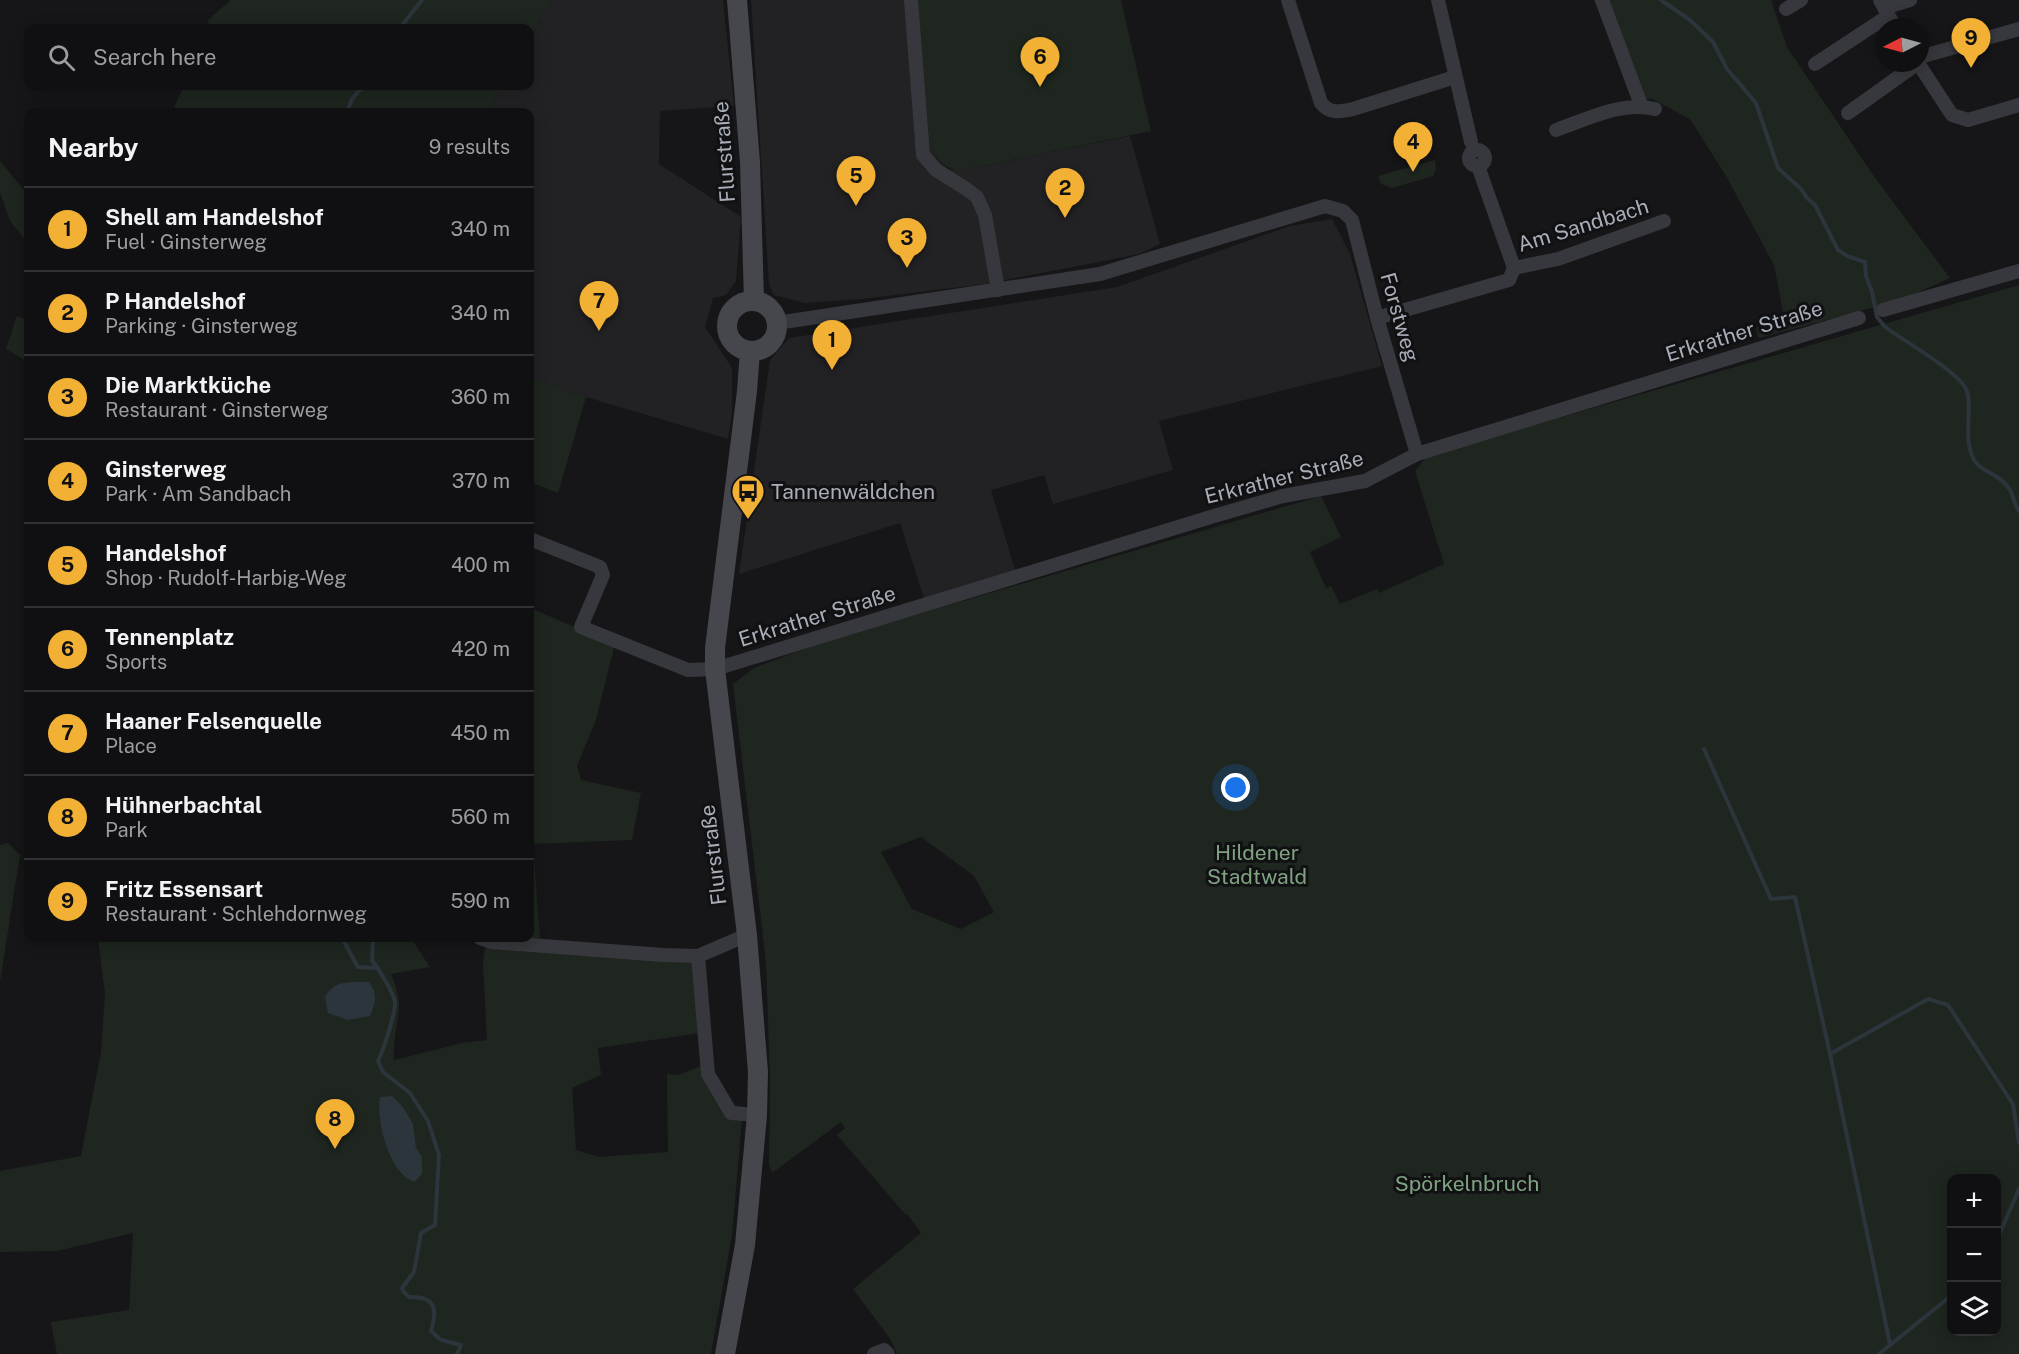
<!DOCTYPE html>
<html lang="en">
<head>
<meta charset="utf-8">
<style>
  body { margin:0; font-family:"Public Sans",sans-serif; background:#1e1e20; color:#f1f3f6 }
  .controls { position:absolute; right:18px; bottom:18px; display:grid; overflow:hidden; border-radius:12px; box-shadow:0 3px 15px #0003 }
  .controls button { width:54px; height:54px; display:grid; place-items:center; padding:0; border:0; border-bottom:2px solid #303032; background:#101012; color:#f1f3f6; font:30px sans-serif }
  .compass { position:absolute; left:1875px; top:18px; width:54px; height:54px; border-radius:50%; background:#101012; box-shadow:0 3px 15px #0003; rotate:264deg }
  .you { position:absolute; left:1236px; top:788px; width:21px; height:21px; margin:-15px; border:4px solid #fff; border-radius:50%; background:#1a73e8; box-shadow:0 0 0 9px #1a73e833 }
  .badge { display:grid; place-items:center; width:39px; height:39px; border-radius:50%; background:#f2b134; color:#111; font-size:20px; font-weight:700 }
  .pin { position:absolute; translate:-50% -50px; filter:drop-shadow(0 2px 3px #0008) }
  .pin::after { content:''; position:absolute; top:32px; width:21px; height:18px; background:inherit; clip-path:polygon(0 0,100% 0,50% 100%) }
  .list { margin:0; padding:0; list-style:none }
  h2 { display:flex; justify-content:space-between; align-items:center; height:78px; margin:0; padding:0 24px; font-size:26px }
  h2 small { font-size:20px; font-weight:400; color:#9c9d9f }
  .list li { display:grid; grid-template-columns:39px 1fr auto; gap:18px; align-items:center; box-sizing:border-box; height:84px; padding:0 24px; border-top:2px solid #303032 }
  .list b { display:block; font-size:22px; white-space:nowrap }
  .list p { margin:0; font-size:20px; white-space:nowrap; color:#9c9d9f }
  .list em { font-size:20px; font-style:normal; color:#9c9d9f }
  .icon { flex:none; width:33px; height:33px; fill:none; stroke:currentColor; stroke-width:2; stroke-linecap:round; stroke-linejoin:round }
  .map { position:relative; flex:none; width:2019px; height:1354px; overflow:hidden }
  .search { position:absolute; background:#101012; box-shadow:0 3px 15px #0003; left:24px; top:24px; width:510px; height:66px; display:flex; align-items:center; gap:15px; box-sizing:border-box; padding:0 21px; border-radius:12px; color:#9c9d9f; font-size:22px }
  .panel { position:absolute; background:#101012; box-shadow:0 3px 15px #0003; left:24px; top:108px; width:510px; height:834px; border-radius:12px }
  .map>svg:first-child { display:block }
  .built { fill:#222225 }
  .green { fill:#1e261f; fill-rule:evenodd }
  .water { fill:#2c353c }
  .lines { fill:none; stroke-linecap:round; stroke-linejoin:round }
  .stream { stroke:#2c353c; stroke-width:4 }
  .minor { stroke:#37383d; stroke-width:14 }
  .secondary { stroke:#45474d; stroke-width:20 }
  .labels { text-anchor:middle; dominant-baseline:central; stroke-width:6; stroke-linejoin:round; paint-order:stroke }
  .street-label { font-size:21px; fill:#a8adb8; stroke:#111113 }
  .poi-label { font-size:21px; fill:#a8adb8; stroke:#111113; text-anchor:start }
  .park-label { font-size:21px; fill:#7fa381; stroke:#111113 }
</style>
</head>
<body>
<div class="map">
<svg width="2019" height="1354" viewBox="0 0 2019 1354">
  <rect width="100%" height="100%" fill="#161618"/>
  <g class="built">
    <path d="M 551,0 L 723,0 L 734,106 L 660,111 L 659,156 L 659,164 L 741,217 L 736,281 L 726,295 L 713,298 L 705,327 L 732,368 L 732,412 L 728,439 L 586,397 L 530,378 L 530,112 L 487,112 L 503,86 L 530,86 L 530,39 Z"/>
    <path d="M 751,0 L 905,0 L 915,140 L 928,139 L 937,159 L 948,169 L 959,171 L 1130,136 L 1160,244 L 1139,254 L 985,284 L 862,299 L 805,303 L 774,295 L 769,284 Z"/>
    <path d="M 1332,219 L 1350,254 L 1382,366 L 1159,421 L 1173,470 L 1053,504 L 1044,475 L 991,490 L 1015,570 L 924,598 L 900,523 L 739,574 L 770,360 L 789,338 L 1117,287 L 1290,226 Z"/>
  </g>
  <g class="green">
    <path d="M 231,0 L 551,0 L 530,39 L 530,28 L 206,28 L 209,19 Z"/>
    <path d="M 917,0 L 1121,0 L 1151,131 L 959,171 C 941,167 934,156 928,139 Z"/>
    <path d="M 1594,0 L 1771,0 L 1787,47 L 1873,175 L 1950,278 L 1901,300 L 1759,338 L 1756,328 L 1784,317 L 1774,265 L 1726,176 L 1690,119 L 1652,99 L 1633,99 Z"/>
    <path d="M 184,86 L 503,86 L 487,112 L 172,112 Z"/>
    <path d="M 1435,160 L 1436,169 L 1433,176 L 1392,188 L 1381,184 L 1378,176 Z"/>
    <path d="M 0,161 L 28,195 L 28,243 L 10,221 L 0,192 Z"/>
    <path d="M 2019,285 L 2019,1354 L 897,1354 L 891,1340 L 853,1289 L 921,1233 L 907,1214 L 905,1214 L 837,1135 L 845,1128 L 841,1122 L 772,1173 L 769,1164 L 770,1081 L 766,962 L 733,684 L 754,668 L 823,642 L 1321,496 L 1341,537 L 1310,552 L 1326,588 L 1331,586 L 1340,604 L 1377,589 L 1379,593 L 1444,564 L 1415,471 L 1427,456 ZM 921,837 L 974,876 L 994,912 L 961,929 L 912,909 L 881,852 ZM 1952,1178 L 1996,1178 L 1996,1332 L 1952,1332 Z"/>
    <path d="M 17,316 L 28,321 L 28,362 L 6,349 Z"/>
    <path d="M 530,378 L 586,397 L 558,493 L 530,482 Z"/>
    <path d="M 530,608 L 615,644 L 596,720 L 577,766 L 581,780 L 641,793 L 632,840 L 533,844 L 540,938 L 504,938 L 530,938 Z"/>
    <path d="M 8,843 L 20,855 L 0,982 L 0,845 Z"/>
    <path d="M 98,938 L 411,938 L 430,967 L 391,974 C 395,984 399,995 399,1007 C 398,1025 392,1043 394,1060 L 462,1043 L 487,1040 L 483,964 L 485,946 L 693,960 L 700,1033 L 598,1048 L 601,1075 L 572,1088 L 576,1150 L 599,1157 L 668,1152 L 667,1074 L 678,1075 L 704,1065 L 722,1102 L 743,1107 L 732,1235 L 711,1354 L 57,1354 L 51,1322 L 129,1310 L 133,1233 L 57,1251 L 0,1252 L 0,1171 L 81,1156 L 101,1052 L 105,993 Z"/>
  </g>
  <g class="water">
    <path d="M 358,982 L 369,982 C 378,995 376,1002 370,1016 L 348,1020 L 328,1013 L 325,997 C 333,983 343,982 358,982 Z"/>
    <path d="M 392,1096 L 403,1107 L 413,1124 L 416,1148 L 422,1157 L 422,1174 L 414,1182 C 389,1173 376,1121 380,1097 Z"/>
  </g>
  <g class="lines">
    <g class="stream">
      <path d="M 1661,0 L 1690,20 L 1713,42 L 1727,69 L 1756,103 L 1778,168 L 1801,189 L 1807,198 L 1815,205 L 1838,250 L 1847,256 L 1865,262 L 1866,276 L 1872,292 L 1877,317 L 1885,327 C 1904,341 1956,370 1966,389 C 1972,401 1966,430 1969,444 C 1973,476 1997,468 2010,490 C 2014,497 2014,505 2019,511"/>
      <path d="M 400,28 L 422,0"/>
      <path d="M 347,112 L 352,99 L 363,86"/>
      <path d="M 1704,749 L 1771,899 L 1795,897 L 1830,1054 L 1928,999 L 1948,1005 L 2013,1104 L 2019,1143"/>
      <path d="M 342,938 L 358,967 L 378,968"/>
      <path d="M 375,938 L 373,939 L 372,961 C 378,967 394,994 395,1002 C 396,1012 383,1051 378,1061 L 383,1072 L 410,1093 L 428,1121 L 439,1155 L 435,1225 L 421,1233 L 414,1272 L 402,1288 L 403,1291 L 409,1297 C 435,1296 438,1308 431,1331 L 441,1340 L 461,1345 L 457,1354"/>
      <path d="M 1830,1054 L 1890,1344"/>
      <path d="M 1996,1242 L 2019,1189"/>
      <path d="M 1879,1354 L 1952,1295"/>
    </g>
    <g class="minor">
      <path d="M 911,0 L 923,155 L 936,170 L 965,188 L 977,197 L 985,215 L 998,290"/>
      <path d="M 1288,0 L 1321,103 C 1330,114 1339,112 1353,109 L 1455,77"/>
      <path d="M 1438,0 L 1471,142"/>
      <path d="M 1602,0 L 1641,105"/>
      <path d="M 1880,0 L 1895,27"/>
      <path d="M 1884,8 L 1910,0"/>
      <path d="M 1786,9 L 1801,0"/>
      <path d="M 1920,57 L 2019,29"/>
      <path d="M 1918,63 L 1952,115 L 1968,120 L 2019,105"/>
      <path d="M 1815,64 L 1888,16"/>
      <path d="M 1848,113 L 1918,63"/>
      <path d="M 1556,130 C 1588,119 1621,101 1655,109"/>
      <circle cx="1477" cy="158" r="8"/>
      <path d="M 1478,166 L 1514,268 L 1558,259 L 1664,221"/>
      <path d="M 1883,310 L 2019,271"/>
      <path d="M 1377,318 L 1509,280 L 1514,268"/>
      <path d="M 777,323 L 1100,274 L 1325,206 L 1343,211 L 1352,220 L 1377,318 L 1417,454"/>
      <path d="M 530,539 L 600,567 L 603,575 L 581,627 L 688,670 L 715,669 L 1214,516 L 1283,496 L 1365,481 L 1417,454 L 1859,318"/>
      <path d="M 747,935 L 698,956 L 708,1074 L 731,1113 L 757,1115"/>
      <path d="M 480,938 L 492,942 L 663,955 L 698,956"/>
      <path d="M 874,1354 L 884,1350 L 888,1354"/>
    </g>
    <g class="secondary">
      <path d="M 737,0 L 750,162 L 754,301"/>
      <circle cx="752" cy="326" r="25"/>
      <path d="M 725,1354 L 745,1245 L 757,1115 L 758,1072 L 747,935 L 715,669 L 715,648 L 747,391 L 750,351"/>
    </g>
  </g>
  <defs>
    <symbol id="bus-pin" viewBox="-11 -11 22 30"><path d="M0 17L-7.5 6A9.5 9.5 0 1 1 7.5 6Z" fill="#f2b134" stroke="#111113"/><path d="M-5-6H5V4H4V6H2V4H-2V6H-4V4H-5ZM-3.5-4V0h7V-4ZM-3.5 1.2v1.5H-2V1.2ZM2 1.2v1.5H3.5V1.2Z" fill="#111"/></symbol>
  </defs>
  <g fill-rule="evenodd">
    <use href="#bus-pin" x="729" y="472" width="38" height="52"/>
  </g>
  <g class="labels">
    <g class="street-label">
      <text transform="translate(724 152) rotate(-94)">Flurstraße</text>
      <text transform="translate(1583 225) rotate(-17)">Am Sandbach</text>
      <text transform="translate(1400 317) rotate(74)">Forstweg</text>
      <text transform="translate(1744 331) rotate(-17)">Erkrather Straße</text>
      <text transform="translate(1284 477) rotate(-14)">Erkrather Straße</text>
      <text transform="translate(817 616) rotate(-17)">Erkrather Straße</text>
      <text transform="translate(713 855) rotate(-97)">Flurstraße</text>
    </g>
    <g class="poi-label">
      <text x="771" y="491">Tannenwäldchen</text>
    </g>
    <g class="park-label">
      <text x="1257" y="852">Hildener<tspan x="1257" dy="24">Stadtwald</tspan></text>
      <text x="1467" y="1183">Spörkelnbruch</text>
    </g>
  </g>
</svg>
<div class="controls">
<button>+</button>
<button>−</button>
<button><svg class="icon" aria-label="layers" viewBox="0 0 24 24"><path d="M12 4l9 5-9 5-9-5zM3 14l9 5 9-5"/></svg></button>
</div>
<svg class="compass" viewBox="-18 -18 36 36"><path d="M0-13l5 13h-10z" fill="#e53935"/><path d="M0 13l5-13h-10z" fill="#9c9d9f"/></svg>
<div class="you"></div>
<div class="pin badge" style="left:832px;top:370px">1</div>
<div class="pin badge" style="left:1065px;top:218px">2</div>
<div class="pin badge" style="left:907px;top:268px">3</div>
<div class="pin badge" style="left:1413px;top:172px">4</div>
<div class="pin badge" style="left:856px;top:206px">5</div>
<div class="pin badge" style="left:1040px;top:87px">6</div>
<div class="pin badge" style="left:599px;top:331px">7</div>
<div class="pin badge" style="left:335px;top:1149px">8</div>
<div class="pin badge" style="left:1971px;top:68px">9</div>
<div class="search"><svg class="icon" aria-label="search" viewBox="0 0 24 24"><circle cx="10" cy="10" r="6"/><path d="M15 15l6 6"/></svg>Search here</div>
<section class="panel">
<h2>Nearby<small>9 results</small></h2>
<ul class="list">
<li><span class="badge">1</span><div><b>Shell am Handelshof</b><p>Fuel · Ginsterweg</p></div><em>340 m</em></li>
<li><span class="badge">2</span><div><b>P Handelshof</b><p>Parking · Ginsterweg</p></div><em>340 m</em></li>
<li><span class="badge">3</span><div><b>Die Marktküche</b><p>Restaurant · Ginsterweg</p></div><em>360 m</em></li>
<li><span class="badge">4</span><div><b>Ginsterweg</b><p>Park · Am Sandbach</p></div><em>370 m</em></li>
<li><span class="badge">5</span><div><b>Handelshof</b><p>Shop · Rudolf-Harbig-Weg</p></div><em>400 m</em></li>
<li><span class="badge">6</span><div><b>Tennenplatz</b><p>Sports</p></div><em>420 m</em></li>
<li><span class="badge">7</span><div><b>Haaner Felsenquelle</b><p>Place</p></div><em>450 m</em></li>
<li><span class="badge">8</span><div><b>Hühnerbachtal</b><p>Park</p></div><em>560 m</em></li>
<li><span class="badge">9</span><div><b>Fritz Essensart</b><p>Restaurant · Schlehdornweg</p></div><em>590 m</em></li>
</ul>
</section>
</div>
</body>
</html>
